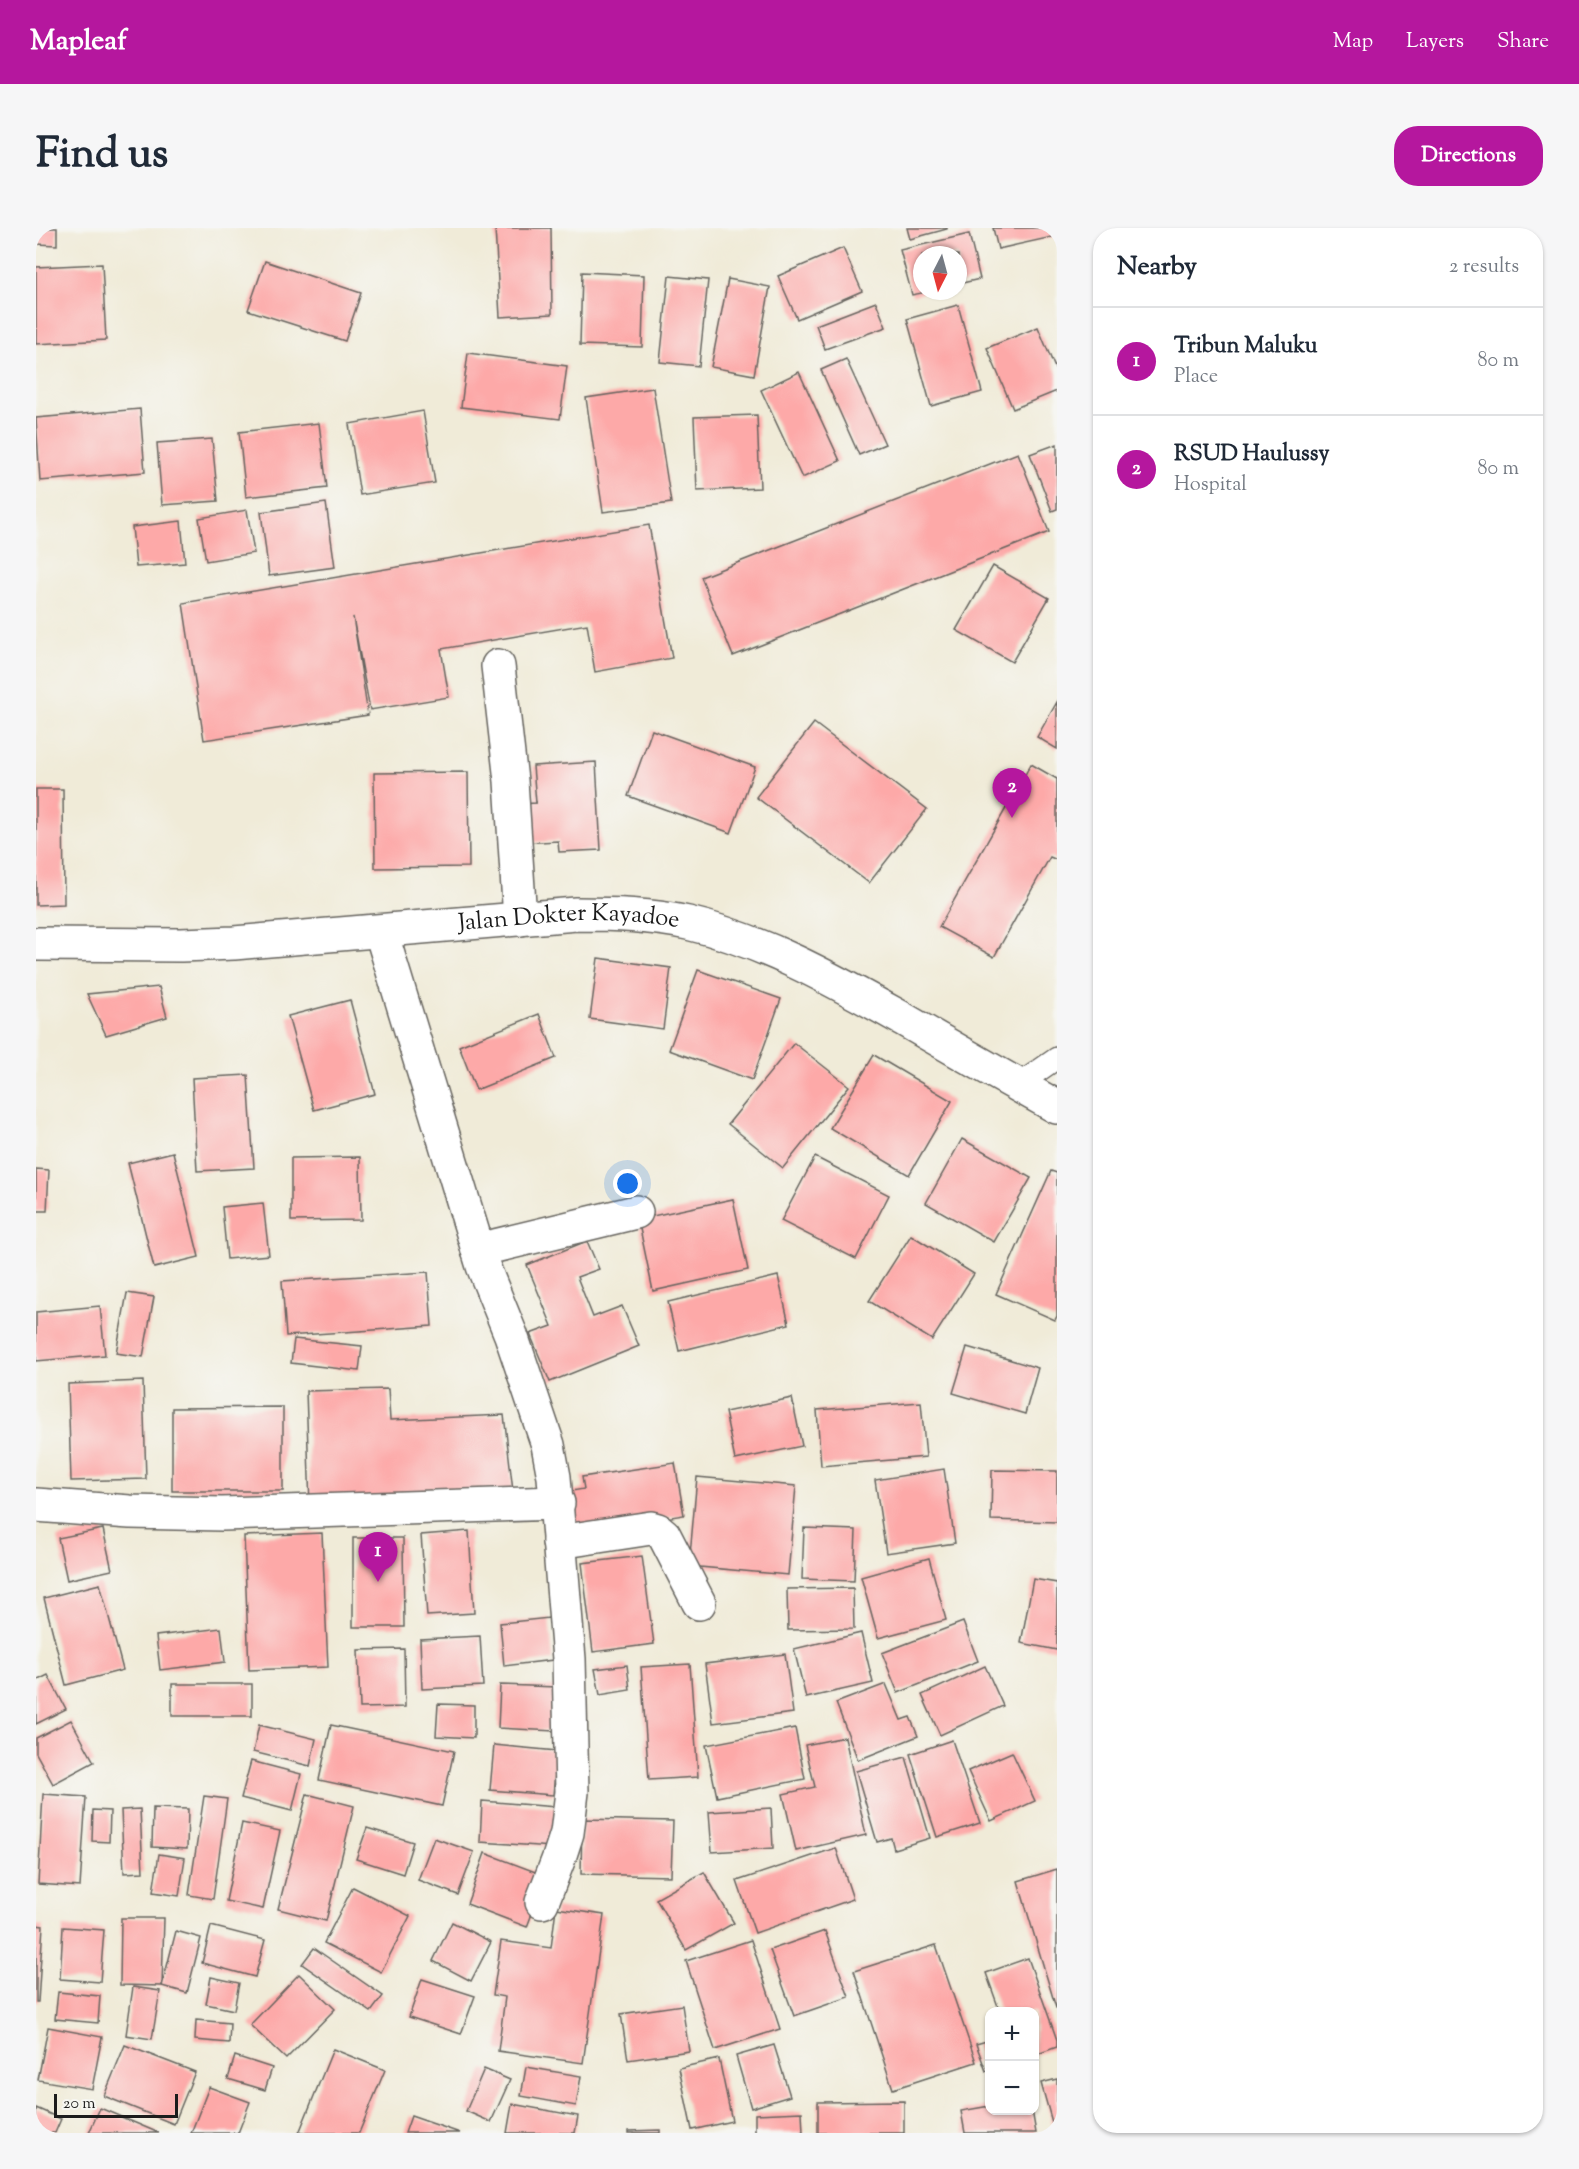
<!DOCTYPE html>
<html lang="en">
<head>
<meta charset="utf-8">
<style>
  body { margin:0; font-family:"Sorts Mill Goudy",serif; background:#f6f6f7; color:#1f2937 }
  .controls { position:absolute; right:18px; bottom:18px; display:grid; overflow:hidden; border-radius:12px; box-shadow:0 2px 4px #0004 }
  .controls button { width:54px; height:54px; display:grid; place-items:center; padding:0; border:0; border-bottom:2px solid #e0e1e3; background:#fff; color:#1f2937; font:30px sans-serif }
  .compass { position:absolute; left:877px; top:18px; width:54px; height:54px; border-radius:50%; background:#fff; box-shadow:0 2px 4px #0004; rotate:186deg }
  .scale { position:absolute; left:18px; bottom:15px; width:124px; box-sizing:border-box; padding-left:6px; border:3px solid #1c1c1c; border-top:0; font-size:16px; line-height:21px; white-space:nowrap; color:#1c1c1c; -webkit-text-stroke:4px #f6f6f2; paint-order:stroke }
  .you { position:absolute; left:592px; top:956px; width:21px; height:21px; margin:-15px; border:4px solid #fff; border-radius:50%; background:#1a73e8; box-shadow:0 0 0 9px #1a73e833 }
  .badge { display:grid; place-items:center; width:39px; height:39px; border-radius:50%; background:#b5179e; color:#fff; font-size:20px; font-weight:700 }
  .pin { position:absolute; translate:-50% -50px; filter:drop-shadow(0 2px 3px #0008) }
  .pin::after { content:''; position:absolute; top:32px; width:21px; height:18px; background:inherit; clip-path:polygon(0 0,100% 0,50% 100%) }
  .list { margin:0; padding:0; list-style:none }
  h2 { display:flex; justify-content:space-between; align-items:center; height:78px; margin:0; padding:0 24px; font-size:26px }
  h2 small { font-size:20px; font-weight:400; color:#747a83 }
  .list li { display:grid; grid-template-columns:39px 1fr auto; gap:18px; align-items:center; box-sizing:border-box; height:108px; padding:0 24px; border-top:2px solid #e0e1e3 }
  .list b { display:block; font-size:22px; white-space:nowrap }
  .list p { margin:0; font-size:20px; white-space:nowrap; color:#747a83 }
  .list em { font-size:20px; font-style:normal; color:#747a83 }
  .map { position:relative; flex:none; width:1021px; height:1905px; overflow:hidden; border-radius:24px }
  header { display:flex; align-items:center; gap:36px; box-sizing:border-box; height:84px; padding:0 30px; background:#b5179e; color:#fff }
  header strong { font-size:28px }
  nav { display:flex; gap:33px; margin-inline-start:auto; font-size:21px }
  .intro { display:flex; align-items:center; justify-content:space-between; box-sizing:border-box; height:144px; padding:0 36px }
  h1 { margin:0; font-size:42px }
  .button { padding:15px 27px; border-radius:24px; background:#b5179e; color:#fff; font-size:21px; font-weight:700 }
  main { display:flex; gap:36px; padding:0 36px }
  aside { flex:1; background:#fff; border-radius:24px; box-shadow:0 2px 4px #0004 }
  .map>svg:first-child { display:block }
  .building { fill:#fda9a8 }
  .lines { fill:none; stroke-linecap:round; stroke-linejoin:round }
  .service-casing { stroke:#66645e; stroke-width:24 }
  .minor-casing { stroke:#66645e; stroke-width:36 }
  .tertiary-casing { stroke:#66645e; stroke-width:36 }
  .service { stroke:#fff; stroke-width:21 }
  .minor { stroke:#fff; stroke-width:33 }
  .tertiary { stroke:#fff; stroke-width:33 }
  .labels { text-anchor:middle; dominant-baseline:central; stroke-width:6; stroke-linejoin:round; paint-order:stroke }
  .street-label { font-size:24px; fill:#1c1c1c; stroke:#f6f6f2 }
</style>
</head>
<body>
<header>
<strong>Mapleaf</strong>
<nav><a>Map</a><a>Layers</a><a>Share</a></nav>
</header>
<div class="intro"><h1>Find us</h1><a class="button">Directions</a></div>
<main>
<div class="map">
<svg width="1021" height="1905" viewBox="0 0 1021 1905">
  <rect width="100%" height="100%" fill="#f6f6f2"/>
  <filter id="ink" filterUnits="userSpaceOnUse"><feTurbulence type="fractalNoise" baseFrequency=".0167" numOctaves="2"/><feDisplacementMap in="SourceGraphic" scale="12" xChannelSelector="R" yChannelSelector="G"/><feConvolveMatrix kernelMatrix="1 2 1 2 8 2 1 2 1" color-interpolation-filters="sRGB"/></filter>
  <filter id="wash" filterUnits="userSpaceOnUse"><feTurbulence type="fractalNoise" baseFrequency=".008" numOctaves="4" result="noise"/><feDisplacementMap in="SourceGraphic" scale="24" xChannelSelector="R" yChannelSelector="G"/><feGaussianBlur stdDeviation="1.35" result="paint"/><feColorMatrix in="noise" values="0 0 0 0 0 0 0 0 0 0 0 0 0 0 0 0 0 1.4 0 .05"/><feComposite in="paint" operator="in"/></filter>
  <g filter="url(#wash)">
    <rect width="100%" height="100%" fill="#f0ebd8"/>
    <g id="blocks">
      <g class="building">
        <path d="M 0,0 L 21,0 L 21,17 L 0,16 Z"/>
        <path d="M 459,0 L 515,0 L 516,86 L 464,89 Z"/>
        <path d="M 871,0 L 911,0 L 911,1 L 874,11 Z"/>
        <path d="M 957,0 L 1021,0 L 1021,8 L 962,21 Z"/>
        <path d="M 933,6 L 944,51 L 922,56 L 922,27 L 886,27 L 886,65 L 876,67 L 864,22 Z"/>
        <path d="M 807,20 L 826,63 L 761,91 L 742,48 Z"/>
        <path d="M 229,33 L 325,65 L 309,113 L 212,82 Z"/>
        <path d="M 66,36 L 70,112 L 0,116 L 0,39 Z"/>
        <path d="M 546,44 L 608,47 L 606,119 L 544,117 Z"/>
        <path d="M 633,48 L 672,52 L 663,138 L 624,134 Z"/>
        <path d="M 692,51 L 734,59 L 718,147 L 675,139 Z"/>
        <path d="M 840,74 L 850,99 L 789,121 L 780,97 Z"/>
        <path d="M 922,77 L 946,164 L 895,178 L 871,91 Z"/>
        <path d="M 1002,99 L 1021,145 L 1021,163 L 977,181 L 951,120 Z"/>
        <path d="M 432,125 L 531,138 L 524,191 L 425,179 Z"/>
        <path d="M 810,131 L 849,216 L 823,227 L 785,142 Z"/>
        <path d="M 763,144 L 804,233 L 766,250 L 725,162 Z"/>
        <path d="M 617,160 L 635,275 L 567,284 L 550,170 Z"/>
        <path d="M 104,181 L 109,244 L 4,253 L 0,190 Z"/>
        <path d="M 387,183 L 399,255 L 324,267 L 313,196 Z"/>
        <path d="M 721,187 L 724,260 L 661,263 L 658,189 Z"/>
        <path d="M 283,195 L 291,260 L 210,269 L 203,204 Z"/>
        <path d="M 176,211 L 182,273 L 126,277 L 121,215 Z"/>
        <path d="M 1021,216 L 1021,281 L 1016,283 L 994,226 Z"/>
        <path d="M 982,225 L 1013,304 L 697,428 L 665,349 Z"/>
        <path d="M 290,275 L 299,339 L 233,348 L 225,284 Z"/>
        <path d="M 211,282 L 218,325 L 170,333 L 163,290 Z"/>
        <path d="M 145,293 L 149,335 L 100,339 L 96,299 Z"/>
        <path d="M 613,297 L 636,430 L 559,444 L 551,396 L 405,421 L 413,469 L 334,482 L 317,389 L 332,487 L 168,512 L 147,375 Z"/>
        <path d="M 957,338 L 1013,370 L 976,434 L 920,402 Z"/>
        <path d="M 1021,474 L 1021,521 L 1001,509 Z"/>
        <path d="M 778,495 L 891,581 L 833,655 L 720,569 Z"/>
        <path d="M 616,502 L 719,539 L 695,605 L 592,568 Z"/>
        <path d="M 560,534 L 565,622 L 523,624 L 522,613 L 486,615 L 484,576 L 500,575 L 497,538 Z"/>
        <path d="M 995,536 L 1021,551 L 1021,632 L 1014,629 L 958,729 L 903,699 Z"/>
        <path d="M 432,544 L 433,639 L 339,640 L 338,545 Z"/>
        <path d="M 0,561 L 27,561 L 28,676 L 0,677 Z"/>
        <path d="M 562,730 L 635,740 L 627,801 L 554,791 Z"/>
        <path d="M 662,742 L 745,771 L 716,852 L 633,822 Z"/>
        <path d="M 123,759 L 131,789 L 70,807 L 51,766 Z"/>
        <path d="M 314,772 L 339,866 L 278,882 L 252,788 Z"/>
        <path d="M 503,786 L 520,830 L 440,862 L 423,818 Z"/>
        <path d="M 758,815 L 813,858 L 747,940 L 692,896 Z"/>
        <path d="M 838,827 L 916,873 L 873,947 L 794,900 Z"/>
        <path d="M 212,847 L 218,940 L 161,943 L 156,850 Z"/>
        <path d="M 926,911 L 995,950 L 958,1014 L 890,975 Z"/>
        <path d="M 137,924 L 163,1029 L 118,1040 L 92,935 Z"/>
        <path d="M 324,929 L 325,992 L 255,993 L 255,930 Z"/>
        <path d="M 779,929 L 853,967 L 820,1031 L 745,993 Z"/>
        <path d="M 0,941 L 13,942 L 11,983 L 0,983 Z"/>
        <path d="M 1015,943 L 1021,945 L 1021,1088 L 1019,1092 L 960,1066 Z"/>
        <path d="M 697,971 L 712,1042 L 617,1063 L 602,991 Z"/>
        <path d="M 227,975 L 233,1027 L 191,1031 L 186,979 Z"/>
        <path d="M 875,1007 L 938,1046 L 896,1112 L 833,1073 Z"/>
        <path d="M 551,1013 L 563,1041 L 541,1049 L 557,1089 L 586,1078 L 603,1118 L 514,1154 L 494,1106 L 516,1098 L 491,1037 Z"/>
        <path d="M 392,1044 L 396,1098 L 250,1108 L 246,1053 Z"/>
        <path d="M 742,1048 L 753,1096 L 643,1123 L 632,1074 Z"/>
        <path d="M 91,1065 L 118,1069 L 107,1129 L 80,1125 Z"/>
        <path d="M 64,1078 L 69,1127 L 0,1133 L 0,1084 Z"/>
        <path d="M 258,1111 L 326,1118 L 323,1143 L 255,1135 Z"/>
        <path d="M 931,1119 L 1002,1140 L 989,1186 L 917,1165 Z"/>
        <path d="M 107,1153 L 110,1251 L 35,1253 L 32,1156 Z"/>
        <path d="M 352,1161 L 354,1192 L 468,1187 L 477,1263 L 274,1278 L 270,1163 Z"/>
        <path d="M 756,1170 L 766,1218 L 699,1232 L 689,1184 Z"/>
        <path d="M 885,1174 L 890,1229 L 785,1238 L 781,1182 Z"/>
        <path d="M 247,1179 L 247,1263 L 136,1263 L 136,1180 Z"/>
        <path d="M 639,1235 L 648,1287 L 530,1306 L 524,1265 L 548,1261 L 546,1249 Z"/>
        <path d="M 908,1241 L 919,1315 L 850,1325 L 839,1252 Z"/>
        <path d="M 956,1242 L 1021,1243 L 1021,1294 L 955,1292 Z"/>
        <path d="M 661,1249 L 760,1258 L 752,1347 L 653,1338 Z"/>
        <path d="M 768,1300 L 820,1302 L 818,1353 L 766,1351 Z"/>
        <path d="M 67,1301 L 76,1342 L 31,1352 L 22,1310 Z"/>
        <path d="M 433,1303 L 438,1385 L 391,1388 L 385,1307 Z"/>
        <path d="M 286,1305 L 292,1439 L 213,1442 L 208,1308 Z"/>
        <path d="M 317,1310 L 367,1310 L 368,1399 L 317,1399 Z"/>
        <path d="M 606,1328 L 618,1416 L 557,1424 L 546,1335 Z"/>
        <path d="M 893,1330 L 910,1392 L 842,1410 L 825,1349 Z"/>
        <path d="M 997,1351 L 1021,1355 L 1021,1422 L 985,1415 Z"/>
        <path d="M 64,1356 L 87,1442 L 30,1457 L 8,1370 Z"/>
        <path d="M 817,1360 L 818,1401 L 752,1402 L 751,1361 Z"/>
        <path d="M 513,1390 L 517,1432 L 468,1438 L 464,1395 Z"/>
        <path d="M 927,1394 L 942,1433 L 862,1465 L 846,1425 Z"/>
        <path d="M 185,1400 L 189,1434 L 124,1442 L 120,1408 Z"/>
        <path d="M 825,1405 L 837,1455 L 770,1470 L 758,1421 Z"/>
        <path d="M 444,1408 L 447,1458 L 386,1461 L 384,1411 Z"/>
        <path d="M 368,1421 L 369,1479 L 324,1480 L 322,1422 Z"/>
        <path d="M 749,1426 L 757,1485 L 677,1495 L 669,1436 Z"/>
        <path d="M 654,1436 L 662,1549 L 613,1552 L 605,1439 Z"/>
        <path d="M 591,1437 L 594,1462 L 564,1467 L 559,1441 Z"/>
        <path d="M 949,1438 L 967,1478 L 904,1507 L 886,1467 Z"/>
        <path d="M 12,1447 L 30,1481 L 0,1496 L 0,1453 Z"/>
        <rect x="136" y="1456" width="80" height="32"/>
        <path d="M 850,1456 L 865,1492 L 874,1489 L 882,1508 L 822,1532 L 800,1475 Z"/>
        <path d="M 464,1457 L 521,1459 L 519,1503 L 462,1500 Z"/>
        <path d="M 402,1476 L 438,1477 L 438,1510 L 400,1508 Z"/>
        <path d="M 35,1492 L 58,1534 L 17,1556 L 0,1525 L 0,1510 Z"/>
        <path d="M 223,1497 L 280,1511 L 274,1538 L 217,1524 Z"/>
        <path d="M 295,1497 L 418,1523 L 406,1578 L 283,1552 Z"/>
        <path d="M 759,1500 L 769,1551 L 681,1569 L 670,1517 Z"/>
        <path d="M 809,1509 L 830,1607 L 760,1623 L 747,1566 L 779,1559 L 769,1517 Z"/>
        <path d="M 916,1512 L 944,1595 L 901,1609 L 874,1526 Z"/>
        <path d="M 458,1517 L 521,1523 L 517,1567 L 454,1562 Z"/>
        <path d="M 976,1524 L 999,1573 L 955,1593 L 932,1543 Z"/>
        <path d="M 870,1529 L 894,1610 L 858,1621 L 855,1610 L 841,1614 L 820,1543 Z"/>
        <path d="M 215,1533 L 265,1546 L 256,1583 L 205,1570 Z"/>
        <path d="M 7,1566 L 50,1569 L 44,1659 L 2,1656 Z"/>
        <path d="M 271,1566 L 318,1578 L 290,1693 L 242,1681 Z"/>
        <path d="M 168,1568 L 191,1571 L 177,1671 L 153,1667 Z"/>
        <path d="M 446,1573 L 520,1579 L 517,1619 L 444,1614 Z"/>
        <path d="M 117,1580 L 152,1581 L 151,1621 L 116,1619 Z"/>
        <path d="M 735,1580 L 737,1620 L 676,1624 L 673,1584 Z"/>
        <path d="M 104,1581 L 107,1644 L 88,1645 L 85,1582 Z"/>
        <path d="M 57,1582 L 74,1583 L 73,1614 L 56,1613 Z"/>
        <path d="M 546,1591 L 637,1593 L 635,1648 L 545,1646 Z"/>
        <path d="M 206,1595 L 244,1603 L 227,1681 L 190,1673 Z"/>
        <path d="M 331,1600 L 377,1614 L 367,1646 L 320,1631 Z"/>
        <path d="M 398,1610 L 438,1624 L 422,1667 L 382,1652 Z"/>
        <path d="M 800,1620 L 817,1671 L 719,1705 L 701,1653 Z"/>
        <path d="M 449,1625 L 510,1648 L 491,1699 L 431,1676 Z"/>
        <path d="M 123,1626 L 149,1630 L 143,1668 L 117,1664 Z"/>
        <path d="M 1021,1641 L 1021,1780 L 1020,1780 L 982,1653 Z"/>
        <path d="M 668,1644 L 698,1695 L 650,1722 L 620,1671 Z"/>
        <path d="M 317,1659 L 374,1688 L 345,1744 L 288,1715 Z"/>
        <path d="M 520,1680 L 568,1687 L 547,1835 L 462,1823 L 469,1769 L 457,1767 L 465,1713 L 515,1720 Z"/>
        <path d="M 85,1690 L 128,1690 L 126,1758 L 140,1703 L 165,1710 L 151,1765 L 126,1758 L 84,1757 Z"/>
        <path d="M 416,1694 L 455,1714 L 435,1753 L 397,1733 Z"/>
        <path d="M 0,1697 L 7,1698 L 2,1774 L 0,1774 Z"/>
        <path d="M 175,1698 L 229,1712 L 219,1749 L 166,1735 Z"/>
        <path d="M 27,1699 L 68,1702 L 64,1754 L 24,1751 Z"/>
        <path d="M 789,1703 L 813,1769 L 758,1788 L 734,1722 Z"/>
        <path d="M 715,1712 L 744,1801 L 679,1822 L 650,1733 Z"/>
        <path d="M 900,1717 L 940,1834 L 857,1861 L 818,1743 Z"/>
        <path d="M 278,1720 L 347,1768 L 335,1784 L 266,1736 Z"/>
        <path d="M 992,1730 L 1021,1812 L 1021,1819 L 999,1827 L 999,1784 L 964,1784 L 950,1745 Z"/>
        <path d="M 263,1746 L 299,1781 L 250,1831 L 214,1797 Z"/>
        <path d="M 175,1749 L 203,1755 L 198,1782 L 170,1776 Z"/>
        <path d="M 386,1751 L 439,1768 L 425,1806 L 373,1789 Z"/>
        <path d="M 97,1759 L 124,1763 L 116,1811 L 90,1807 Z"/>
        <path d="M 22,1764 L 64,1768 L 62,1795 L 19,1791 Z"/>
        <path d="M 646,1777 L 653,1823 L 592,1832 L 585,1786 Z"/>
        <path d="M 160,1792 L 194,1795 L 193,1815 L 159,1812 Z"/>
        <path d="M 12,1799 L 66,1809 L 56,1861 L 2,1852 Z"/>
        <path d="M 954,1812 L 954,1842 L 950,1843 L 940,1816 Z"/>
        <path d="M 89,1817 L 159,1844 L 138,1896 L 68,1868 Z"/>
        <path d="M 738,1817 L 754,1868 L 715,1880 L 700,1828 Z"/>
        <path d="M 297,1821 L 349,1842 L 323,1905 L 263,1905 Z"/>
        <path d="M 199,1828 L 236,1840 L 229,1862 L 192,1851 Z"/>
        <path d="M 683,1831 L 696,1893 L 656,1902 L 643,1840 Z"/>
        <path d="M 490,1839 L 545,1848 L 540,1878 L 485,1868 Z"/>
        <path d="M 448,1841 L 474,1852 L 455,1894 L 430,1883 Z"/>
        <path d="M 1021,1851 L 1021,1905 L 1019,1905 L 1005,1855 Z"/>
        <path d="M 173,1859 L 214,1874 L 202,1905 L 155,1905 Z"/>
        <path d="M 868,1873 L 868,1905 L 782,1905 L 782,1874 Z"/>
        <path d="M 476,1876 L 542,1888 L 539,1905 L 471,1905 Z"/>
        <path d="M 954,1878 L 954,1882 L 996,1882 L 1000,1905 L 929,1905 L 925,1883 Z"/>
        <path d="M 0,1880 L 25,1891 L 19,1905 L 0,1905 Z"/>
        <path d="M 64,1880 L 123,1905 L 53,1905 Z"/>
        <path d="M 766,1884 L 767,1905 L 719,1905 L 719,1886 Z"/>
        <path d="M 375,1888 L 424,1905 L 369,1905 Z"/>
        <path d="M 624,1902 L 624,1905 L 593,1905 L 593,1903 Z"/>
      </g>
    </g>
  </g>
  <g filter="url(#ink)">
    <use href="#blocks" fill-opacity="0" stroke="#66645e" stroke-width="1.5"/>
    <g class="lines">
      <defs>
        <path id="service" d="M 982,857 L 1021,830"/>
        <g id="minor">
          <path d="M 462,438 L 475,553 L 484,691"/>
          <path d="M 345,704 L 447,1038 L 475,1107 L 512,1217 L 518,1249 L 533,1431 L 536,1564 L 531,1605 L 523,1630 L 506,1674"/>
          <path d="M 442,1022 L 600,984"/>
          <path d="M 0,1277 L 94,1284 L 186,1286 L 522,1275"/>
          <path d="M 523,1314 L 615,1300 L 622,1302 L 628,1307 L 663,1375"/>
        </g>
        <g id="tertiary">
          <path id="s1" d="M 0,716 L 145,717 L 198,715 L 540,686 C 578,686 615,687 652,695 C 729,713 799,753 867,791 C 918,821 969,850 1021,879"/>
        </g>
      </defs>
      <use href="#service" class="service-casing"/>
      <use href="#minor" class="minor-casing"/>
      <use href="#tertiary" class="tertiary-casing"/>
      <use href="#service" class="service"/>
      <use href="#minor" class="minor"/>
      <use href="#tertiary" class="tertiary"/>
    </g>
  </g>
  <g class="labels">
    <g class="street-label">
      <text stroke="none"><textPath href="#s1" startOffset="534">Jalan Dokter Kayadoe</textPath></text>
    </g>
  </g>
</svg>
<div class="controls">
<button>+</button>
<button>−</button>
</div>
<svg class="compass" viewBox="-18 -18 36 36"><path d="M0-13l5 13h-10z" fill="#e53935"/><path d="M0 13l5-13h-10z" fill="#747a83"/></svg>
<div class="scale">20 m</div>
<div class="you"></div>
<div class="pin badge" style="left:342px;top:1354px">1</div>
<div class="pin badge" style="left:976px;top:590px">2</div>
</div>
<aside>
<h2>Nearby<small>2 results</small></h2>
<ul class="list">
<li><span class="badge">1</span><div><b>Tribun Maluku</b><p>Place</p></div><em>80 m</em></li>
<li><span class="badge">2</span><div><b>RSUD Haulussy</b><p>Hospital</p></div><em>80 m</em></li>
</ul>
</aside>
</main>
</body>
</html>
